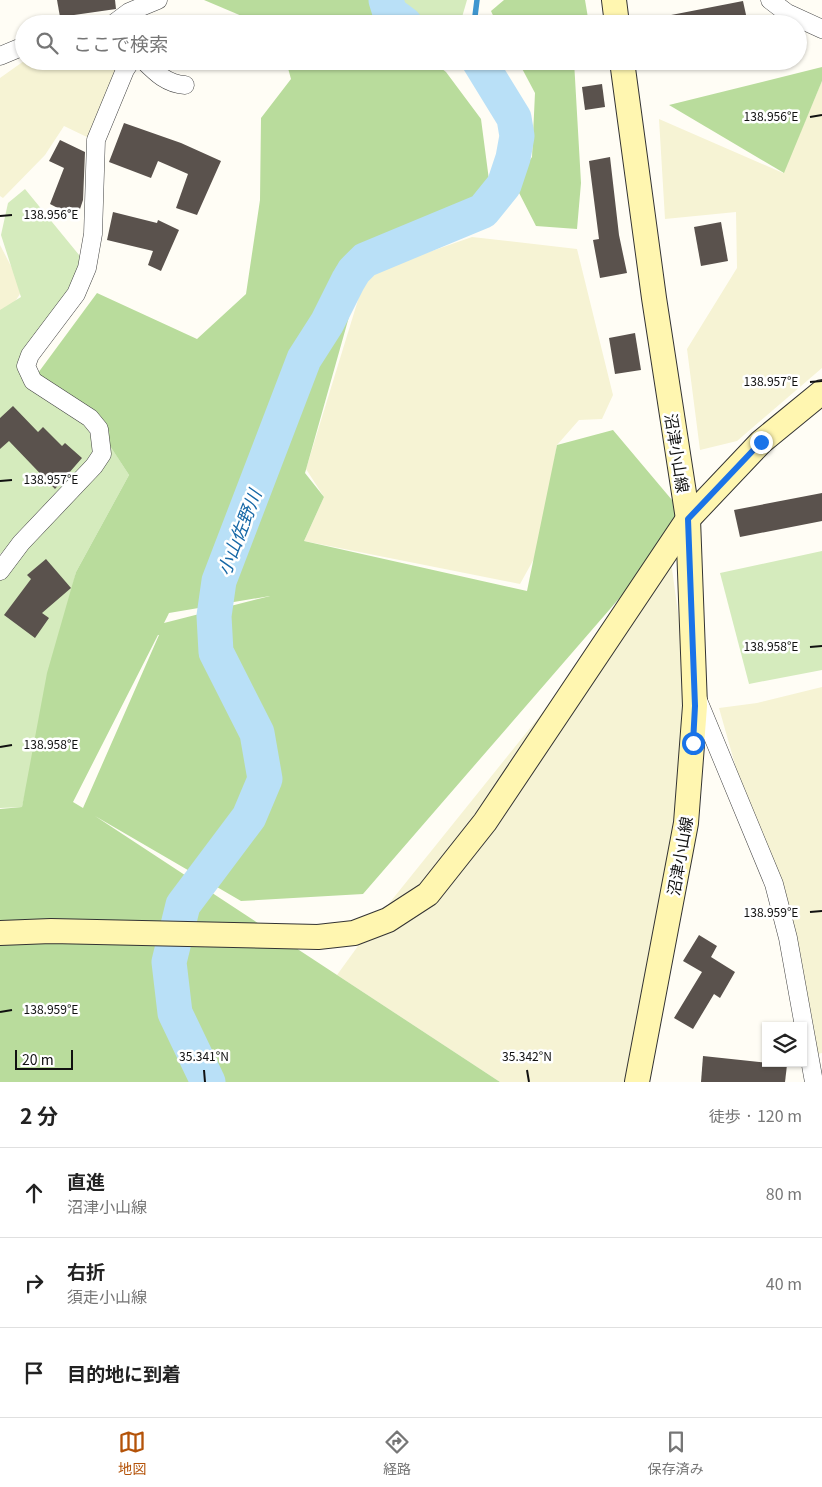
<!DOCTYPE html>
<html lang="ja">
<head>
<meta charset="utf-8">
<style>
  body { margin:0; font-family:Georgia,"Noto Sans JP",serif; background:#f2f2f2; color:#222 }
  .controls { position:absolute; right:15px; bottom:15px; display:grid; overflow:hidden; border-radius:0px; box-shadow:0 1px 4px #0004 }
  .controls button { width:45px; height:45px; display:grid; place-items:center; padding:0; border:0; border-bottom:1px solid #e0e0e0; background:#fff; color:#222; font:25px sans-serif }
  .scale { position:absolute; left:15px; bottom:12px; width:58px; box-sizing:border-box; padding-left:5px; border:2px solid #111; border-top:0; font-size:14px; line-height:18px; white-space:nowrap; color:#111; -webkit-text-stroke:4px #fff; paint-order:stroke }
  .stop { position:absolute; width:15px; height:15px; margin:-11px; border:4px solid #1a73e8; border-radius:50%; background:#fff }
  .stop.end { background:#1a73e8; border-color:#fff; box-shadow:0 1px 5px #0008 }
  .list { margin:0; padding:0; list-style:none }
  h2 { display:flex; justify-content:space-between; align-items:center; height:65px; margin:0; padding:0 20px; font-size:21px }
  h2 small { font-size:16px; font-weight:400; color:#767676 }
  .list li { display:grid; grid-template-columns:32px 1fr auto; gap:15px; align-items:center; box-sizing:border-box; height:90px; padding:0 20px; border-top:1px solid #e0e0e0 }
  .list b { display:block; font-size:19px; white-space:nowrap }
  .list p { margin:0; font-size:16px; white-space:nowrap; color:#767676 }
  .list em { font-size:16px; font-style:normal; color:#767676 }
  .icon { flex:none; width:28px; height:28px; fill:none; stroke:currentColor; stroke-width:2; stroke-linecap:round; stroke-linejoin:round }
  .map { position:relative; flex:none; width:822px; height:1082px; overflow:hidden }
  .search { position:absolute; background:#fff; box-shadow:0 1px 4px #0004; left:15px; right:15px; top:15px; height:55px; display:flex; align-items:center; gap:12px; box-sizing:border-box; padding:0 18px; border-radius:28px; color:#767676; font-size:19px }
  .sheet { height:335px; background:#fff }
  nav { display:flex; justify-content:space-around; align-items:center; box-sizing:border-box; height:70px; border-top:1px solid #e0e0e0; background:#fff; font-size:14px; color:#767676 }
  nav a { display:grid; justify-items:center; gap:2px }
  nav .on { color:#b45309 }
  .map>svg:first-child { display:block }
  .farmland { fill:#f6f3d4 }
  .green { fill:#d5ebbd }
  .forest { fill:#b9dc9c; fill-rule:evenodd }
  .lines { fill:none; stroke-linecap:round; stroke-linejoin:round }
  .stream { stroke:#3f96cf; stroke-width:5.5 }
  .river { stroke:#b9e0f7; stroke-width:35 }
  .building { fill:#5a524d }
  .street-casing { stroke:#444; stroke-width:19 }
  .secondary-casing { stroke:#333; stroke-width:26 }
  .street { stroke:#fff; stroke-width:18 }
  .secondary { stroke:#fff6b0; stroke-width:24 }
  .route { stroke:#1a73e8; stroke-width:6 }
  .ticks { fill:none; stroke:#111; stroke-width:2 }
  .labels { text-anchor:middle; dominant-baseline:central; stroke-width:5; stroke-linejoin:round; paint-order:stroke }
  .street-label { font-size:16px; fill:#111; stroke:#fff }
  .water-label { font-size:18px; font-style:italic; fill:#1768a6; stroke:#fff }
  .ticks-label { font-size:12px; text-anchor:middle; fill:#111; stroke:#fff; stroke-width:5; stroke-linejoin:round; paint-order:stroke }
</style>
</head>
<body>
<div class="map">
<svg width="822" height="1082" viewBox="0 0 822 1082">
  <rect width="100%" height="100%" fill="#fffdf5"/>
  <g class="farmland">
    <path d="M 24,61 L 129,61 L 91,139 L 64,126 L 45,155 L 3,198 L 0,196 L 0,78 Z"/>
    <path d="M 822,81 L 822,368 L 737,441 L 700,450 L 687,349 L 737,268 L 736,212 L 665,219 L 659,119 L 783,173 Z"/>
    <path d="M 472,237 L 577,249 L 613,395 L 602,419 L 579,420 L 557,445 L 540,548 L 520,584 L 304,541 L 324,497 L 306,469 L 366,274 Z"/>
    <path d="M 0,245 L 23,289 L 13,305 L 0,312 Z"/>
    <path d="M 670,554 L 694,731 L 634,1082 L 500,1082 L 337,975 L 387,906 Z"/>
    <path d="M 822,687 L 822,1053 L 817,1054 L 719,708 L 757,703 Z"/>
  </g>
  <g class="green">
    <path d="M 397,0 L 467,0 L 460,24 L 442,24 L 400,8 Z"/>
    <path d="M 25,189 L 84,261 L 26,367 L 109,444 L 129,475 L 76,572 L 22,807 L 0,808 L 0,571 L 36,527 L 0,554 L 0,310 L 21,297 L 1,235 L 8,203 Z"/>
    <path d="M 822,551 L 822,670 L 749,684 L 720,573 Z"/>
  </g>
  <g class="forest">
    <path d="M 204,0 L 373,0 L 387,24 L 261,24 Z"/>
    <path d="M 504,0 L 585,0 L 589,24 L 497,24 L 491,11 Z"/>
    <path d="M 286,61 L 432,61 L 446,72 L 481,119 L 489,180 L 459,221 L 365,260 L 305,473 L 324,497 L 304,541 L 527,591 L 557,445 L 613,430 L 688,519 L 363,894 L 241,901 L 95,816 L 500,1082 L 0,1082 L 0,809 L 22,807 L 47,673 L 76,572 L 129,475 L 99,429 L 38,373 L 97,293 L 197,339 L 246,294 L 260,200 L 261,118 L 291,79 ZM 270,596 L 164,623 L 169,613 ZM 158,635 L 159,635 L 83,808 L 73,802 Z"/>
    <path d="M 518,61 L 574,61 L 581,183 L 577,229 L 536,226 L 514,183 L 532,157 L 535,93 Z"/>
    <path d="M 822,67 L 822,81 L 784,173 L 669,105 Z"/>
  </g>
  <g class="lines">
    <path class="stream" d="M 474,24 L 477,0"/>
    <g class="river">
      <path d="M 386,0 L 390,13 L 405,24"/>
      <path d="M 208,1082 L 175,1013 L 169,962 L 183,905 L 249,817 L 265,779 L 257,733 L 216,652 L 214,616 L 219,581 L 304,359 L 327,323 L 348,281 L 354,271 L 365,260 L 483,211 L 504,185 L 513,158 L 517,136 L 514,118 L 479,61"/>
    </g>
  </g>
  <g class="building">
    <path d="M 57,0 L 115,0 L 116,9 L 60,17 Z"/>
    <path d="M 743,1 L 748,24 L 667,24 L 666,16 Z"/>
    <path d="M 602,84 L 605,107 L 585,110 L 582,87 Z"/>
    <path d="M 124,123 L 181,143 L 221,161 L 197,215 L 176,208 L 188,174 L 158,161 L 151,178 L 109,162 Z"/>
    <path d="M 60,140 L 85,152 L 83,200 L 77,218 L 50,204 L 64,168 L 49,161 Z"/>
    <path d="M 610,157 L 619,235 L 627,273 L 600,278 L 593,240 L 599,239 L 589,161 Z"/>
    <path d="M 113,212 L 157,223 L 158,220 L 179,230 L 161,271 L 148,265 L 153,251 L 107,240 Z"/>
    <path d="M 721,222 L 728,261 L 701,266 L 694,227 Z"/>
    <path d="M 635,333 L 641,370 L 615,374 L 609,338 Z"/>
    <path d="M 13,406 L 38,432 L 43,427 L 62,446 L 65,443 L 82,458 L 55,489 L 9,441 L 0,449 L 0,418 Z"/>
    <path d="M 822,493 L 822,521 L 740,537 L 734,510 Z"/>
    <path d="M 46,559 L 71,588 L 42,613 L 49,618 L 35,638 L 4,615 L 31,579 L 27,575 Z"/>
    <path d="M 699,935 L 717,946 L 711,957 L 735,972 L 720,998 L 714,994 L 693,1029 L 674,1018 L 702,972 L 683,961 Z"/>
    <path d="M 703,1056 L 787,1065 L 785,1082 L 701,1082 Z"/>
  </g>
  <g class="lines">
    <defs>
      <g id="street">
        <path d="M 770,0 L 787,13 L 822,29"/>
        <path d="M 113,24 L 129,12 L 158,0"/>
        <path d="M 0,56 L 24,46"/>
        <path d="M 144,61 C 156,73 167,84 185,85"/>
        <path d="M 0,571 L 21,543 L 94,466 L 102,454 L 99,429 L 90,418 L 33,381 L 26,366 L 30,355 L 76,294 L 87,268 L 93,234 L 96,140 L 125,70 L 131,61"/>
        <path d="M 697,698 L 774,884 L 788,938 L 814,1082"/>
      </g>
      <g id="secondary">
        <path d="M 614,0 L 617,24"/>
        <path d="M 622,61 L 654,298 L 688,519 L 695,706 L 686,823 L 637,1082"/>
        <path d="M 0,933 L 51,931 L 318,937 L 354,933 L 388,920 L 428,894 L 485,822 L 688,519 L 761,442 L 822,392"/>
      </g>
    </defs>
    <use href="#street" class="street-casing"/>
    <use href="#secondary" class="secondary-casing"/>
    <use href="#street" class="street"/>
    <use href="#secondary" class="secondary"/>
  </g>
  <g class="lines">
    <path class="route" d="M 693,743 L 695,706 L 688,519 L 761,442"/>
  </g>
  <path class="ticks" d="M 810,117 L 822,115M 0,216 L 12,215M 810,382 L 822,381M 0,481 L 12,480M 810,647 L 822,646M 0,747 L 12,745M 810,912 L 822,911M 0,1012 L 12,1010M 204,1070 L 205,1082M 527,1070 L 529,1082"/>
  <g class="labels">
    <g class="street-label">
      <text transform="translate(678 453) rotate(81)">沼津小山線</text>
      <text transform="translate(679 856) rotate(-80)">沼津小山線</text>
    </g>
    <g class="water-label">
      <text transform="translate(238 532) rotate(-69)">小山佐野川</text>
    </g>
  </g>
  <g class="ticks-label">
    <text x="771" y="121">138.956°E</text>
    <text x="51" y="219">138.956°E</text>
    <text x="771" y="386">138.957°E</text>
    <text x="51" y="484">138.957°E</text>
    <text x="771" y="651">138.958°E</text>
    <text x="51" y="749">138.958°E</text>
    <text x="771" y="917">138.959°E</text>
    <text x="51" y="1014">138.959°E</text>
    <text x="204" y="1061">35.341°N</text>
    <text x="527" y="1061">35.342°N</text>
  </g>
</svg>
<div class="controls">
<button><svg class="icon" aria-label="layers" viewBox="0 0 24 24"><path d="M12 4l9 5-9 5-9-5zM3 14l9 5 9-5"/></svg></button>
</div>
<div class="scale">20 m</div>
<div class="stop" style="left:693px;top:743px"></div>
<div class="stop end" style="left:761px;top:442px"></div>
<div class="search"><svg class="icon" aria-label="search" viewBox="0 0 24 24"><circle cx="10" cy="10" r="6"/><path d="M15 15l6 6"/></svg>ここで検索</div>
</div>
<section class="sheet">
<h2>2 分<small>徒歩 · 120 m</small></h2>
<ul class="list">
<li><svg class="icon" aria-label="ahead" viewBox="0 0 24 24"><path d="M12 20V5M6 11l6-6 6 6"/></svg><div><b>直進</b><p>沼津小山線</p></div><em>80 m</em></li>
<li><svg class="icon" aria-label="right" viewBox="0 0 24 24"><path d="M7 20v-9h11M14 6l5 5-5 5"/></svg><div><b>右折</b><p>須走小山線</p></div><em>40 m</em></li>
<li><svg class="icon" aria-label="arrive" viewBox="0 0 24 24"><path d="M6 21V4h12l-3 4 3 4H6"/></svg><div><b>目的地に到着</b></div></li>
</ul>
</section>
<nav>
<a class="on"><svg class="icon" aria-label="map" viewBox="0 0 24 24"><path d="M3 6l6-2 6 2 6-2v14l-6 2-6-2-6 2zM9 4v14M15 6v14"/></svg>地図</a>
<a><svg class="icon" aria-label="directions" viewBox="0 0 24 24"><path d="M12 3l9 9-9 9-9-9zM9 14v-3h6M13 9l2 2-2 2"/></svg>経路</a>
<a><svg class="icon" aria-label="saved" viewBox="0 0 24 24"><path d="M7 4h10v16l-5-4-5 4z"/></svg>保存済み</a>
</nav>
</body>
</html>
